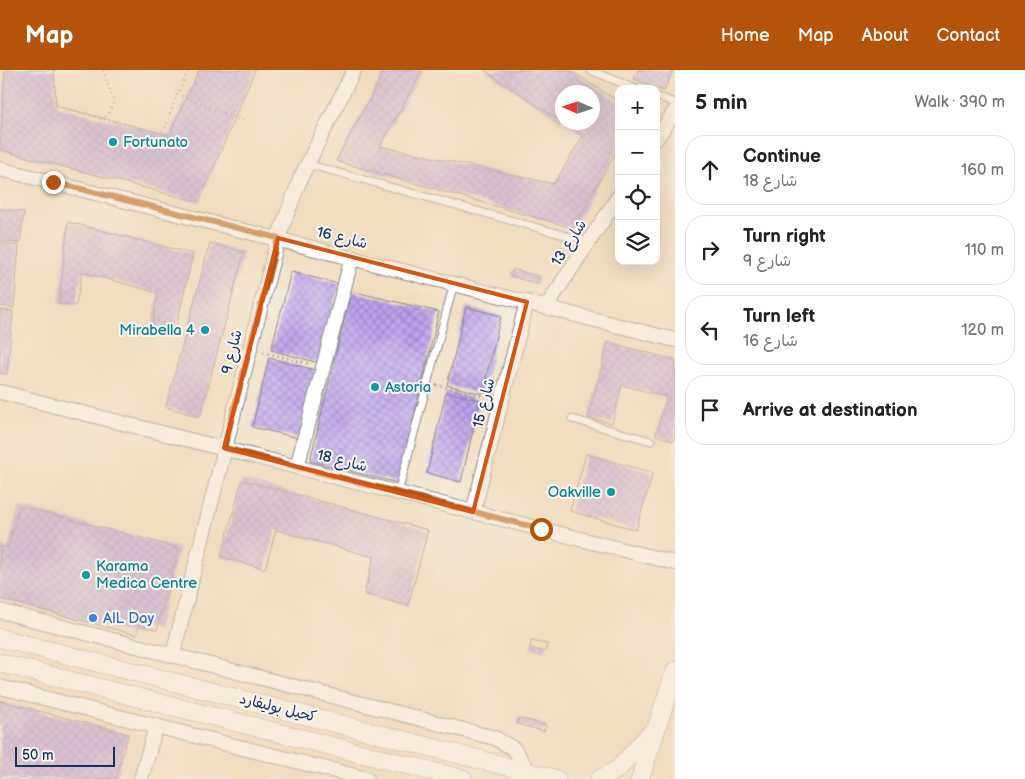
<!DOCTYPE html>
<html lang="en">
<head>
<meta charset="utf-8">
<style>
  body { margin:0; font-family:"Balsamiq Sans","Playpen Sans Arabic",sans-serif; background:#f6f6f6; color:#222 }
  .controls { position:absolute; right:15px; top:15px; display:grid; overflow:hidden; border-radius:10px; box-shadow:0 5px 20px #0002 }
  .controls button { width:45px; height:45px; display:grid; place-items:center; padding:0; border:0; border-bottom:1px solid #e0e0e0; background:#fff; color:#222; font:25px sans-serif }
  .compass { position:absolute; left:555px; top:15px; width:45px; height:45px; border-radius:50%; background:#fff; box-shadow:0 5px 20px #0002; rotate:273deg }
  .scale { position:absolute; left:15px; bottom:12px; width:100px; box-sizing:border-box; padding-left:5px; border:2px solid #1b2f5e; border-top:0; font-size:14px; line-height:18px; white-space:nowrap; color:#1b2f5e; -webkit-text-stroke:4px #f6f6f2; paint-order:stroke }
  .stop { position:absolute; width:15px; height:15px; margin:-11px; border:4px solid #b45309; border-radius:50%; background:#fff }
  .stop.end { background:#b45309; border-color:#fff; box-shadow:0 1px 5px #0008 }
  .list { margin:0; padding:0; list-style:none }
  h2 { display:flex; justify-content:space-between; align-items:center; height:65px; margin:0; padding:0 20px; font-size:21px }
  h2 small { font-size:16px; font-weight:400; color:#767676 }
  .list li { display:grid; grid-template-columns:32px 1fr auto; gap:15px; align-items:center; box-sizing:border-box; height:70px; margin:0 10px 10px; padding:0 10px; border:1px solid #e0e0e0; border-radius:20px }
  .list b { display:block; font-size:19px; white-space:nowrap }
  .list p { margin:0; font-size:16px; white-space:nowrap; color:#767676 }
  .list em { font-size:16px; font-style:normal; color:#767676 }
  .icon { flex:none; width:28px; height:28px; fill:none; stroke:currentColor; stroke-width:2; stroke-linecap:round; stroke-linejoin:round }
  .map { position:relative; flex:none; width:675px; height:709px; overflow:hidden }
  header { display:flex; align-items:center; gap:30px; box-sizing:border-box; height:70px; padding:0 25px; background:#b45309; color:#fff }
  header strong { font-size:24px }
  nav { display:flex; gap:28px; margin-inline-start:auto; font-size:18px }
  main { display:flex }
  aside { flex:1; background:#fff }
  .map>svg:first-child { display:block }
  .building { fill:url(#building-cross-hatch) }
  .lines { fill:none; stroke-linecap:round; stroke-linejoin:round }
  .service-casing { stroke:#86868e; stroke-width:9 }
  .minor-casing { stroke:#86868e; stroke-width:16 }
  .tertiary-casing { stroke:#86868e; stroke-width:19 }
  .path { stroke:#86868e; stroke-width:2.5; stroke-dasharray:1 4; stroke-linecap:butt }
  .service { stroke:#fff; stroke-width:7 }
  .minor { stroke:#fff; stroke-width:14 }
  .tertiary { stroke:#fff; stroke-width:18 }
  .route { stroke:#b45309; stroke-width:6 }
  .marked { fill:none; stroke:#d45514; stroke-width:4; stroke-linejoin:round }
  .culture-dot { fill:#0f9aa8; stroke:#f6f6f2; stroke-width:2 }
  .shop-dot { fill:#3f7fe0; stroke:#f6f6f2; stroke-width:2 }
  .labels { text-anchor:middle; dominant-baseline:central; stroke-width:4; stroke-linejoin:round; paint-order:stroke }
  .culture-label { font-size:15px; fill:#0d838f; stroke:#f6f6f2; text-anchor:start }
  .street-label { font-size:15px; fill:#1b2f5e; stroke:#f6f6f2 }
  .shop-label { font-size:15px; fill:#366cbe; stroke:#f6f6f2; text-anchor:start }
</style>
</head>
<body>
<header>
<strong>Map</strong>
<nav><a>Home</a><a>Map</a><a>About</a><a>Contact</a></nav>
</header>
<main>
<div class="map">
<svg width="675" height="709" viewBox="0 0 675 709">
  <defs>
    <pattern id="building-cross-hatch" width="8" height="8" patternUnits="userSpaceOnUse" patternTransform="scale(1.25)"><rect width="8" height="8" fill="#bda2eb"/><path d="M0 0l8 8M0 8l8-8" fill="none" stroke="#9984c2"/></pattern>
  </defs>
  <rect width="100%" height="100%" fill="#f6f6f2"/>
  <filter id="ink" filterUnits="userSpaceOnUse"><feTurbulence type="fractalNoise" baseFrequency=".02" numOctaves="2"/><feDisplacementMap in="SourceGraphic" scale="10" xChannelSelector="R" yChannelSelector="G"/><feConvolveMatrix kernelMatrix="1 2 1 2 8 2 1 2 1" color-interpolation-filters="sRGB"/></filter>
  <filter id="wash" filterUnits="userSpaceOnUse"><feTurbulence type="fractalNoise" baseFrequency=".0096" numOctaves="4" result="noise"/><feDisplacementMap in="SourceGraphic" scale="20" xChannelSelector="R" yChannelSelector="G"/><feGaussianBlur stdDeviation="1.12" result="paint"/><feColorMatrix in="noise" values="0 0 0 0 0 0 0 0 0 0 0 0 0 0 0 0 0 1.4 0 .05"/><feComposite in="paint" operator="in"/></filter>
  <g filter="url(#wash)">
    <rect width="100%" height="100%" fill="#f0ddbe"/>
    <g id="blocks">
      <g class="building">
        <path d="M 5,0 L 54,0 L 56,36 L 169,65 L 199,0 L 255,0 L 199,132 L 0,80 Z"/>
        <path d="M 385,0 L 423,0 L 380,76 L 554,114 L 583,66 L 563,52 L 592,52 L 592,22 L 562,22 L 562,52 L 484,0 L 569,0 L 619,32 L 619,77 L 573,158 L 336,91 Z"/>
        <path d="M 638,0 L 673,0 L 664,21 L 634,9 Z"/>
        <path d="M 0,139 L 24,142 L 20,173 L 0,171 Z"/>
        <path d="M 68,152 L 193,184 L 175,261 L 152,256 L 158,223 L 82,202 L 76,235 L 59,234 Z"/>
        <path d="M 0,173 L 19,176 L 14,238 L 0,236 Z"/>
        <path d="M 210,173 L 244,182 L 200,347 L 166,337 Z"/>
        <path d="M 513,199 L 539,207 L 537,214 L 511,206 Z"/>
        <path d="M 291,202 L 339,214 L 319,293 L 271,280 Z"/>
        <path d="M 351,221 L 439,242 L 398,413 L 310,391 Z"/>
        <path d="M 466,237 L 501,246 L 482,324 L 447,315 Z"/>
        <path d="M 0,240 L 13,241 L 7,304 L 0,303 Z"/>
        <path d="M 608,272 L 675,290 L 675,367 L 673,371 L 656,365 L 666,327 L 622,315 L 612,353 L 588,348 Z"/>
        <path d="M 269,288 L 315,300 L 299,368 L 252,357 Z"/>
        <path d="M 446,322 L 480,330 L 461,412 L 427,403 Z"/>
        <path d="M 586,384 L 653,403 L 636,460 L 570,441 Z"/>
        <path d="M 242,410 L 428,460 L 408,536 L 364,524 L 374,487 L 276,460 L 265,499 L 221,487 Z"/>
        <path d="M 19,436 L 179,478 L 157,560 L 139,555 L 137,565 L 0,529 L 0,481 L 1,476 L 8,478 Z"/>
        <path d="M 531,571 L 547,574 L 545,582 L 530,578 Z"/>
        <path d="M 0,631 L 128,664 L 116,709 L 0,709 Z"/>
        <path d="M 518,648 L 546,655 L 544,661 L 517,654 Z"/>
      </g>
    </g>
  </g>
  <g filter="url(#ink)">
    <use href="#blocks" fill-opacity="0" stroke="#86868e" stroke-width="1"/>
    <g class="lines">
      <defs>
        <g id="service">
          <path d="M 590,0 L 636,19"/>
          <path d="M 656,26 L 675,33"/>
          <path d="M 307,94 L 589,172"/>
          <path d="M 572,349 L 651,371"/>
          <path d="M 398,423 L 454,213"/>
        </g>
        <g id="minor">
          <path d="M 656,69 L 675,41"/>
          <path d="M 0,99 L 675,270"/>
          <path d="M 546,237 L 619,126"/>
          <path d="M 0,322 L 675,493"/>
          <path d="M 297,397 L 352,187"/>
          <path d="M 473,442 L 527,232"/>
          <path d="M 0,541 L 495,668 L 514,679 L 529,702"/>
          <path d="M 173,584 L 278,168 L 301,107 L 354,0"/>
          <path d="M 0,617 L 367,709"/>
          <path d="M 141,709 L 156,656"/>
        </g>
        <g id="tertiary">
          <path d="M 0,568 L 556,709"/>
          <path d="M 0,593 L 463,709"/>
          <path d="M 600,709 L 618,699 L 651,663"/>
          <path d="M 640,709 L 675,601"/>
        </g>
      </defs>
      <use href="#service" class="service-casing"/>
      <use href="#minor" class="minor-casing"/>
      <use href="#tertiary" class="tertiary-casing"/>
      <g class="path">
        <path d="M 54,0 L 55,32 L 58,36 L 156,64 L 165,59 L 177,24 L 189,0"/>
        <path d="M 177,24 L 243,51"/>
        <path d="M 101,49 L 108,45 L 114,32 L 103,0"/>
        <path d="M 263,282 L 311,294"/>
        <path d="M 436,315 L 489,328"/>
      </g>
      <use href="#service" class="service"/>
      <use href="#minor" class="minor"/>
      <use href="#tertiary" class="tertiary"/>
    </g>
  </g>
  <g class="lines" filter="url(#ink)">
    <path class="route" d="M 53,112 L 278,168 L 224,378 L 541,459"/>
  </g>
  <path d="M0 0H675V709H0ZM 278,168 L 527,232 L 473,442 L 224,378 Z" fill="#f0ddbe" fill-opacity=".55" fill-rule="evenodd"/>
  <path class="marked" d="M 278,168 L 527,232 L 473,442 L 224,378 Z"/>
  <g class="culture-dot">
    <circle cx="113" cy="72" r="5"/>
    <circle cx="205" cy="260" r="5"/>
    <circle cx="375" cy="317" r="5"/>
    <circle cx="611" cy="422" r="5"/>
    <circle cx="86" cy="505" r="5"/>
  </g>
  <circle class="shop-dot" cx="93" cy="548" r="5"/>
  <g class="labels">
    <g class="culture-label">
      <text x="123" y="72">Fortunato</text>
      <text x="195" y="260" text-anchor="end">Mirabella 4</text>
      <text x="385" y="317">Astoria</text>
      <text x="601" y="422" text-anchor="end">Oakville</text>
      <text x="96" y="496">Karama<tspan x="96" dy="17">Medica Centre</tspan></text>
    </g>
    <g class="street-label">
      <text transform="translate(342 168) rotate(14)">شارع 16</text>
      <text transform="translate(569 173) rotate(-57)">شارع 13</text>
      <text transform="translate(232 282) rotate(-76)">شارع 9</text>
      <text transform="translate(484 333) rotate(-76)">شارع 15</text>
      <text transform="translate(342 391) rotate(14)">شارع 18</text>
      <text transform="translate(278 638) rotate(14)">كحيل بوليفارد</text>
    </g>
    <g class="shop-label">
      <text x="103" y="548">AlL Day</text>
    </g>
  </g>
</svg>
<div class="controls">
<button>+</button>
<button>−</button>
<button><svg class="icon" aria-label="locate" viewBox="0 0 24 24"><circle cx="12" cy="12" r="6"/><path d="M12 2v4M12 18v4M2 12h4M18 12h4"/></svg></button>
<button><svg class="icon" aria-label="layers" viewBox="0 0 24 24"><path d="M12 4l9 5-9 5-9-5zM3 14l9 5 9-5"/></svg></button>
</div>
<svg class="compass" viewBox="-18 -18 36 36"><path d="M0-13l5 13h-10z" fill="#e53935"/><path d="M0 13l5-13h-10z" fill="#767676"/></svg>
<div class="scale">50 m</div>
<div class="stop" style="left:541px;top:459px"></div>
<div class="stop end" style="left:53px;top:112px"></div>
</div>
<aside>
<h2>5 min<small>Walk · 390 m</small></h2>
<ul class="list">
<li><svg class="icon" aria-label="ahead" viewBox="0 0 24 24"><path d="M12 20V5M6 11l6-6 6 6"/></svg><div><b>Continue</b><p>شارع 18</p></div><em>160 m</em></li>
<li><svg class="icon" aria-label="right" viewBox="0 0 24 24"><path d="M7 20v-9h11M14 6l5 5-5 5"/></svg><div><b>Turn right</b><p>شارع 9</p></div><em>110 m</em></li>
<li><svg class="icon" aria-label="left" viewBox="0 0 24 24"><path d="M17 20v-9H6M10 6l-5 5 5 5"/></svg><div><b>Turn left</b><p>شارع 16</p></div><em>120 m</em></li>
<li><svg class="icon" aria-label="arrive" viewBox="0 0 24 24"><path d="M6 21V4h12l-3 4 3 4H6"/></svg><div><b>Arrive at destination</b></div></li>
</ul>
</aside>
</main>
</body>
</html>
